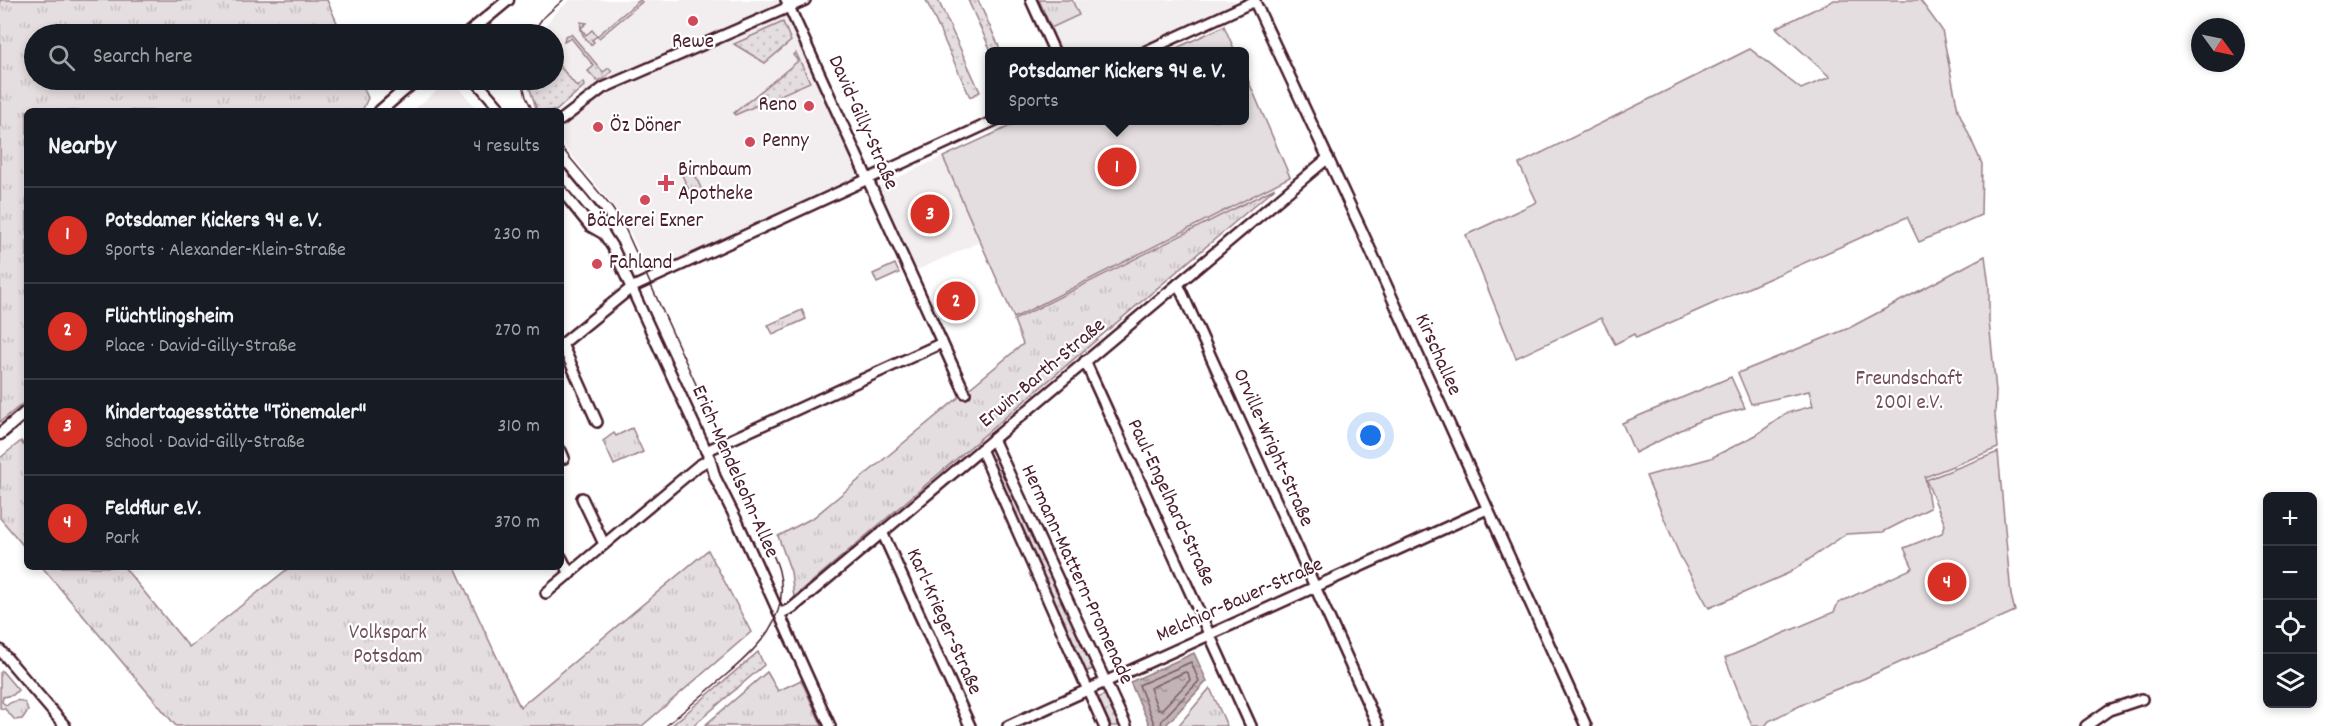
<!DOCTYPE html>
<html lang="en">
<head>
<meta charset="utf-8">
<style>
  body { margin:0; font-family:Dekko,sans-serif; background:#20242c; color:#f1f3f6 }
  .controls { position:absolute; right:18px; bottom:18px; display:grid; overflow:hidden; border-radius:9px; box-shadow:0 3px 9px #0003 }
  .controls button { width:54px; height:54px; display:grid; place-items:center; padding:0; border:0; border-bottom:2px solid #363941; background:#171b24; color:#f1f3f6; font:30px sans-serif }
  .compass { position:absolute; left:2191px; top:18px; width:54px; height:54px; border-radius:50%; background:#171b24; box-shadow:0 3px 9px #0003; rotate:123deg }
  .you { position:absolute; left:1371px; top:436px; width:21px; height:21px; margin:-15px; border:4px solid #fff; border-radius:50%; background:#1a73e8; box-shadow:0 0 0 9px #1a73e833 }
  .badge { display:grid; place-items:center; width:39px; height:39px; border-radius:50%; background:#d93025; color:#fff; font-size:20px; font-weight:700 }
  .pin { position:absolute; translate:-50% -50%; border:3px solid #fff; box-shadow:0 2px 6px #0006 }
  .popup { position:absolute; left:985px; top:47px; width:264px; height:78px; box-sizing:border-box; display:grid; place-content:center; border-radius:9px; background:#171b24; filter:drop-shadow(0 2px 4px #0005); font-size:20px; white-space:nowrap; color:#9ea1a6 }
  .popup b { font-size:22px; color:#f1f3f6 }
  .popup::after { content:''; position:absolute; left:50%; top:100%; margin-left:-12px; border:12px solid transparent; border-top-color:#171b24 }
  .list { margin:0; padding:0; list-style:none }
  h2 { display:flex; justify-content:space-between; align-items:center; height:78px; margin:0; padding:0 24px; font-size:26px }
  h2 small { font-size:20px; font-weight:400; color:#9ea1a6 }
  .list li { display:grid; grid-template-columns:39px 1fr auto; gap:18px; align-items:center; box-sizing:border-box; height:96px; padding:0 24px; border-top:2px solid #363941 }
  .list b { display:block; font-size:22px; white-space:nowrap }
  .list p { margin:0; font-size:20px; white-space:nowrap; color:#9ea1a6 }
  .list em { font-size:20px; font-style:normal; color:#9ea1a6 }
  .icon { flex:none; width:33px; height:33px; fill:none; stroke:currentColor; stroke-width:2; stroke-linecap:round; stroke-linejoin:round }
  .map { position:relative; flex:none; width:2335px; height:726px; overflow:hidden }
  .search { position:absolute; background:#171b24; box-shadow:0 3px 9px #0003; left:24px; top:24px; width:540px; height:66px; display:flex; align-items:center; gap:15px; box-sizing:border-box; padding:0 21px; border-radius:33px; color:#9ea1a6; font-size:22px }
  .panel { position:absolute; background:#171b24; box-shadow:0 3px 9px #0003; left:24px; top:108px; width:540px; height:462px; border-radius:9px }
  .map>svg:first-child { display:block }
  .built { fill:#f2eeef }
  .grass { fill:url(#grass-dots); stroke:#987e86; stroke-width:1.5 }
  .park { fill:url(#park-tufts); stroke:#987e86; stroke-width:1.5 }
  .garden { fill:#e5dee0; stroke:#987e86; stroke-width:1.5 }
  .water { fill:url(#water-ripples); stroke:#91787e; stroke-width:1.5 }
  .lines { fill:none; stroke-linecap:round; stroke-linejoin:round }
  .shore { stroke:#7a5a63; stroke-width:1.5 }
  .minor-casing { stroke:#4a1f2b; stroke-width:14 }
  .tertiary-casing { stroke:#4a1f2b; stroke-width:15 }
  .minor { stroke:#fff; stroke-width:9 }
  .tertiary { stroke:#fff; stroke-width:10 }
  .tram { stroke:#4a1f2b; stroke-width:1.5 }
  .poi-dot { fill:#d1495b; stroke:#fff; stroke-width:2 }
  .labels { text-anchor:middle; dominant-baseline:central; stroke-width:4.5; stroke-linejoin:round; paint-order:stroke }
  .poi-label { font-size:21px; fill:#4a1f2b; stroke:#fff; text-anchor:start }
  .street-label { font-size:21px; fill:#4a1f2b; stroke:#fff }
  .park-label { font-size:21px; fill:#714f58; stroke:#fff }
</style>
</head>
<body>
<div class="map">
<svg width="2335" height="726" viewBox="0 0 2335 726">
  <defs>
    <pattern id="grass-dots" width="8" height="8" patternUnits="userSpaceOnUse" patternTransform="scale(1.5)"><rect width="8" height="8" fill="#e5dee0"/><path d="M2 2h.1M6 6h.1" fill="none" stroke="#c6bec0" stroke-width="1.8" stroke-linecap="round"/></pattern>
    <pattern id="park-tufts" width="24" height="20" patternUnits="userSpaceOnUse" patternTransform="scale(1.5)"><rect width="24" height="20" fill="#e5dee0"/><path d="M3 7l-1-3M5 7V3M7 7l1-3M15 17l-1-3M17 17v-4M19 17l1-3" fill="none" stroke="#c6bec0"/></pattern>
    <pattern id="water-ripples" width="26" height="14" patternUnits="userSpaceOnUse" patternTransform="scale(1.5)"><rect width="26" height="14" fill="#c1b3b6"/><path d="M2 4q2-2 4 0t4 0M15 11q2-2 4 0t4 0" fill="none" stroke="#9f9194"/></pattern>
  </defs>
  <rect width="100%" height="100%" fill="#fff"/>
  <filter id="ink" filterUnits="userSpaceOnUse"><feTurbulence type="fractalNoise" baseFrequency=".0167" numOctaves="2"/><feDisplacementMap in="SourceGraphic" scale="12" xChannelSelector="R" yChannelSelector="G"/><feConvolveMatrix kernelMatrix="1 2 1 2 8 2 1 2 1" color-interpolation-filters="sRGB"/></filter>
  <g filter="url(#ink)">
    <g class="built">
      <path d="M 570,0 L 778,0 L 856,166 L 856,175 L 851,182 L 651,274 L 623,218 L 561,142 L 561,128 L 591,104 L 554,60 L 554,34 L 538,34 L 556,12 Z"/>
      <path d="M 1035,0 L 1235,0 L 1236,3 L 1129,51 L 1059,51 Z"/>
      <path d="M 450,80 L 452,80 L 479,111 L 412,111 Z"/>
      <path d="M 942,157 L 980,242 L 917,270 L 879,186 Z"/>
    </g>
    <g class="grass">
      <path d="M 640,0 L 642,2 L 599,38 L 597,36 L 592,40 L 594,42 L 591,45 C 585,38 579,32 581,22 L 587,23 L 581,28 L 586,35 L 592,30 L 597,36 Z"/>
      <path d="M 926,0 L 938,0 L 980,92 L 970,97 Z"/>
      <path d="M 968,0 L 978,0 L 1001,51 L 991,51 Z"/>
      <path d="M 783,22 L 791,41 L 765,63 L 734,44 Z"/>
      <path d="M 571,34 L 603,72 L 609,68 L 612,71 L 603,79 L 597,81 L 588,71 L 594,66 L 571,38 L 564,42 L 565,36 Z"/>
      <path d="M 796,53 L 810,82 L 735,115 L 734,113 L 798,61 L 793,55 Z"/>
      <path d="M 554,59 L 577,87 L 583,82 L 584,86 L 556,111 L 537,111 L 527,80 L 554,80 Z"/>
      <path d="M 998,456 L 1095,668 L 1086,672 L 990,461 Z"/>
      <path d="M 758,652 L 764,665 L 693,726 L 671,726 Z"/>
      <path d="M 1106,694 L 1121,726 L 1111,726 L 1098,698 Z"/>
    </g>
    <g class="park">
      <path d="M 0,0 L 327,0 L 342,34 L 34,34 L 34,80 L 360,80 L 368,98 L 362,111 L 27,111 L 27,400 L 0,422 Z"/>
      <path d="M 1039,0 L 1072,0 L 1079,15 L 1051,28 Z"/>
      <path d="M 692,168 L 703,193 L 693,199 L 682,175 Z"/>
      <path d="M 1275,188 L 794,597 L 791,572 L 778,536 L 814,517 L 1023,344 L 1014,320 Z"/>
      <path d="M 895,264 L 899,273 L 877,283 L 873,274 Z"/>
      <path d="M 802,310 L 806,319 L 773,334 L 768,325 Z"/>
      <path d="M 632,428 L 643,452 L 614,465 L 603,441 L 614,433 L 616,436 Z"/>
      <path d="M 21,441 L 27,449 L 27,550 L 0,518 L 0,458 Z"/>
      <path d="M 708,550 L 751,632 L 642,726 L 176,726 L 42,567 L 124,567 L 189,647 L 290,567 L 455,567 L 520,707 Z"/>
      <path d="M 2,671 L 18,690 L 13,695 L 3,697 L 2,702 L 6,705 C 15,701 18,698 26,704 L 28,711 L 22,719 L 15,720 L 5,709 L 0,708 L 0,673 Z"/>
      <path d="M 767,672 L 778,691 L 801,680 L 822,726 L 704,726 Z"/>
      <path d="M 1210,688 L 1227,726 L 1178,726 Z"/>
    </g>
    <g class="garden">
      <path d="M 1834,0 L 1920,0 L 1942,30 L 1958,110 L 1982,164 L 1981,215 L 1919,242 L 1907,217 L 1636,338 L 1634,334 L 1615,344 L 1601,318 L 1516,358 L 1466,235 L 1537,202 L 1519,164 L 1750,49 L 1801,89 L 1830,77 L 1776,28 Z"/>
      <path d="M 1224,26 L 1235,51 L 1170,51 Z"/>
      <path d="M 1245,73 L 1290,177 L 1014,318 L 943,157 L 1021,121 L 1244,120 Z"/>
      <path d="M 1985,256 L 1989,286 L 1989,321 L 1996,391 L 1995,415 L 1998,448 L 1925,477 L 1930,508 L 1883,532 L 1846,534 L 1789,573 L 1709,608 L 1680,556 L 1646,476 L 1711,458 L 1756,435 L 1787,413 L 1813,406 L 1809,391 L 1751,404 L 1738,373 L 1849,328 Z"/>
      <path d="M 1731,377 L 1745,408 L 1701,420 L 1635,453 L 1622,423 Z"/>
      <path d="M 1998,452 L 2011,595 L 2015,611 L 1863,679 L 1824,694 L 1769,721 L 1765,726 L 1752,726 L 1725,658 L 1834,612 L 1838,603 L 1913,568 L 1904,548 L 1942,533 L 1945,525 L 1926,480 Z"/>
    </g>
    <path class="water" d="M 1194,653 L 1207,681 L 1165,726 L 1150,726 L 1130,682 Z"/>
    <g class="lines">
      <g class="shore">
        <path d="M 1185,672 L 1188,673 L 1190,680 L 1162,709 L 1158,710 L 1150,688 Z"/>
        <path d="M 1155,726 L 1139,685 L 1191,662 L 1199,681 L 1162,720 L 1161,726"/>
      </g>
      <defs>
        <g id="minor">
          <path d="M 786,0 L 965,393"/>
          <path d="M 1031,0 L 1054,51"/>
          <path d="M 1254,0 L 1361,229 L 1586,726"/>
          <path d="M 1146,51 L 1255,1"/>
          <path d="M 475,80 L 502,111"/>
          <path d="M 561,120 L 603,88 L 805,0"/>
          <path d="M 561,173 L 599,219 L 604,234 L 613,248 L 710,459 L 715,477 L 739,525 L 830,726"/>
          <path d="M 561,190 L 590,226 L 604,234"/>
          <path d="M 1178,284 L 1378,726"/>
          <path d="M 562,344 L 597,422"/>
          <path d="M 561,345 L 631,288 L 996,120"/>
          <path d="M 1085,361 L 1251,726"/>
          <path d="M 993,439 L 1126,726"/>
          <path d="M 981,449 L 1104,726"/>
          <path d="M 561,451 L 564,458"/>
          <path d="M 706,451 L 942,343"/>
          <path d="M 582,498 L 604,544"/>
          <path d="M 882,532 L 970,726"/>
          <path d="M 561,557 L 570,574"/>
          <path d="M 546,593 L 698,466 L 710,459"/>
          <path d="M 779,614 L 792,608 L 822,583 L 1328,158"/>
          <path d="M 0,650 L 65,726"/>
          <path d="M 1008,726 L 1487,509"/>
          <path d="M 2086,726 L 2109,710 L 2142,699"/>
        </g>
        <g id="tertiary">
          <path d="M 467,34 L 508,0"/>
          <path d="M 380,111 L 416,80"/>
          <path d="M 0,434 L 27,411"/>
        </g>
      </defs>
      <use href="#minor" class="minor-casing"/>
      <use href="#tertiary" class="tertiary-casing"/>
      <use href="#minor" class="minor"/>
      <use href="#tertiary" class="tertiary"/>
      <g class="tram">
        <path d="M 531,34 L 542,19 L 563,0"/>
        <path d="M 522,80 L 526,97 L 533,111"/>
        <path d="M 561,147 L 612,208 L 624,226 L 769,545 C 772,554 777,562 779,571 C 791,617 757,649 726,675 C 706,692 686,709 666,726"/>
      </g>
    </g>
  </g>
  <g class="poi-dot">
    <circle cx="693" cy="21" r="6"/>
    <circle cx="809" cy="106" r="6"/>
    <circle cx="598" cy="127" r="6"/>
    <circle cx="750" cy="142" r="6"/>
    <path d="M663 174h6v6h6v6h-6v6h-6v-6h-6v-6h6z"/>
    <circle cx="645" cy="200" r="6"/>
    <circle cx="597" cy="264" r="6"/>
  </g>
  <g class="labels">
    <g class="poi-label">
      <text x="693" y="43" text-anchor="middle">Rewe</text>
      <text x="797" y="106" text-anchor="end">Reno</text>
      <text x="610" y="127">Öz Döner</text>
      <text x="762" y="142">Penny</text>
      <text x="678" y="171">Birnbaum<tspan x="678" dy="24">Apotheke</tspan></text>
      <text x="645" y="222" text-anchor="middle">Bäckerei Exner</text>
      <text x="609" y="264">Fahland</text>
    </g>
    <g class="street-label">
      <text transform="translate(862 123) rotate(66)">David-Gilly-Straße</text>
      <text transform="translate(1437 355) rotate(66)">Kirschallee</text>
      <text transform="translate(1043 374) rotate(-40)">Erwin-Barth-Straße</text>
      <text transform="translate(1272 448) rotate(66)">Orville-Wright-Straße</text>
      <text transform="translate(734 472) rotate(66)">Erich-Mendelsohn-Allee</text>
      <text transform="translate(1170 503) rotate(65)">Paul-Engelhard-Straße</text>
      <text transform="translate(1076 575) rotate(65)">Hermann-Mattern-Promenade</text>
      <text transform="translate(1240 601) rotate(-24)">Melchior-Bauer-Straße</text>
      <text transform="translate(943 622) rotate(66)">Karl-Krieger-Straße</text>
    </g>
    <g class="park-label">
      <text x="1909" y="380">Freundschaft<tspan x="1909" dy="24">2001 e.V.</tspan></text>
      <text x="388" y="634">Volkspark<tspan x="388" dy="24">Potsdam</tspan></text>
    </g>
  </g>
</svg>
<div class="controls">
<button>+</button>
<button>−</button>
<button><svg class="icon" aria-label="locate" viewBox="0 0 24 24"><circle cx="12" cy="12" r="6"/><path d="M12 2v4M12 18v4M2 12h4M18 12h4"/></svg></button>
<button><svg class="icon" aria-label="layers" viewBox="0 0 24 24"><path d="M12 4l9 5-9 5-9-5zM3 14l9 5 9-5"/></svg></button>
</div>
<svg class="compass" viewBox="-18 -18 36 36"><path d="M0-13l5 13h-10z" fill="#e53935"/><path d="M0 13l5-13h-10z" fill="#9ea1a6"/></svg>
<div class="you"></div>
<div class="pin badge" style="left:1117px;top:167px">1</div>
<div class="popup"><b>Potsdamer Kickers 94 e. V.</b>Sports</div>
<div class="pin badge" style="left:956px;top:301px">2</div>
<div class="pin badge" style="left:930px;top:214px">3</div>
<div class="pin badge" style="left:1947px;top:582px">4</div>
<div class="search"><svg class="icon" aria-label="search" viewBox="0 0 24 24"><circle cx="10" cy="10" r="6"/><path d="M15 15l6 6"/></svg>Search here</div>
<section class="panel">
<h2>Nearby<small>4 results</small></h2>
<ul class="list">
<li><span class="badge">1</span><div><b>Potsdamer Kickers 94 e. V.</b><p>Sports · Alexander-Klein-Straße</p></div><em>230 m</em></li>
<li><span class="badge">2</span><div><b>Flüchtlingsheim</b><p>Place · David-Gilly-Straße</p></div><em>270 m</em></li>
<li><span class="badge">3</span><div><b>Kindertagesstätte &quot;Tönemaler&quot;</b><p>School · David-Gilly-Straße</p></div><em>310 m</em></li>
<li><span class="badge">4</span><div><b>Feldflur e.V.</b><p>Park</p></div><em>370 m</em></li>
</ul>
</section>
</div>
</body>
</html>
